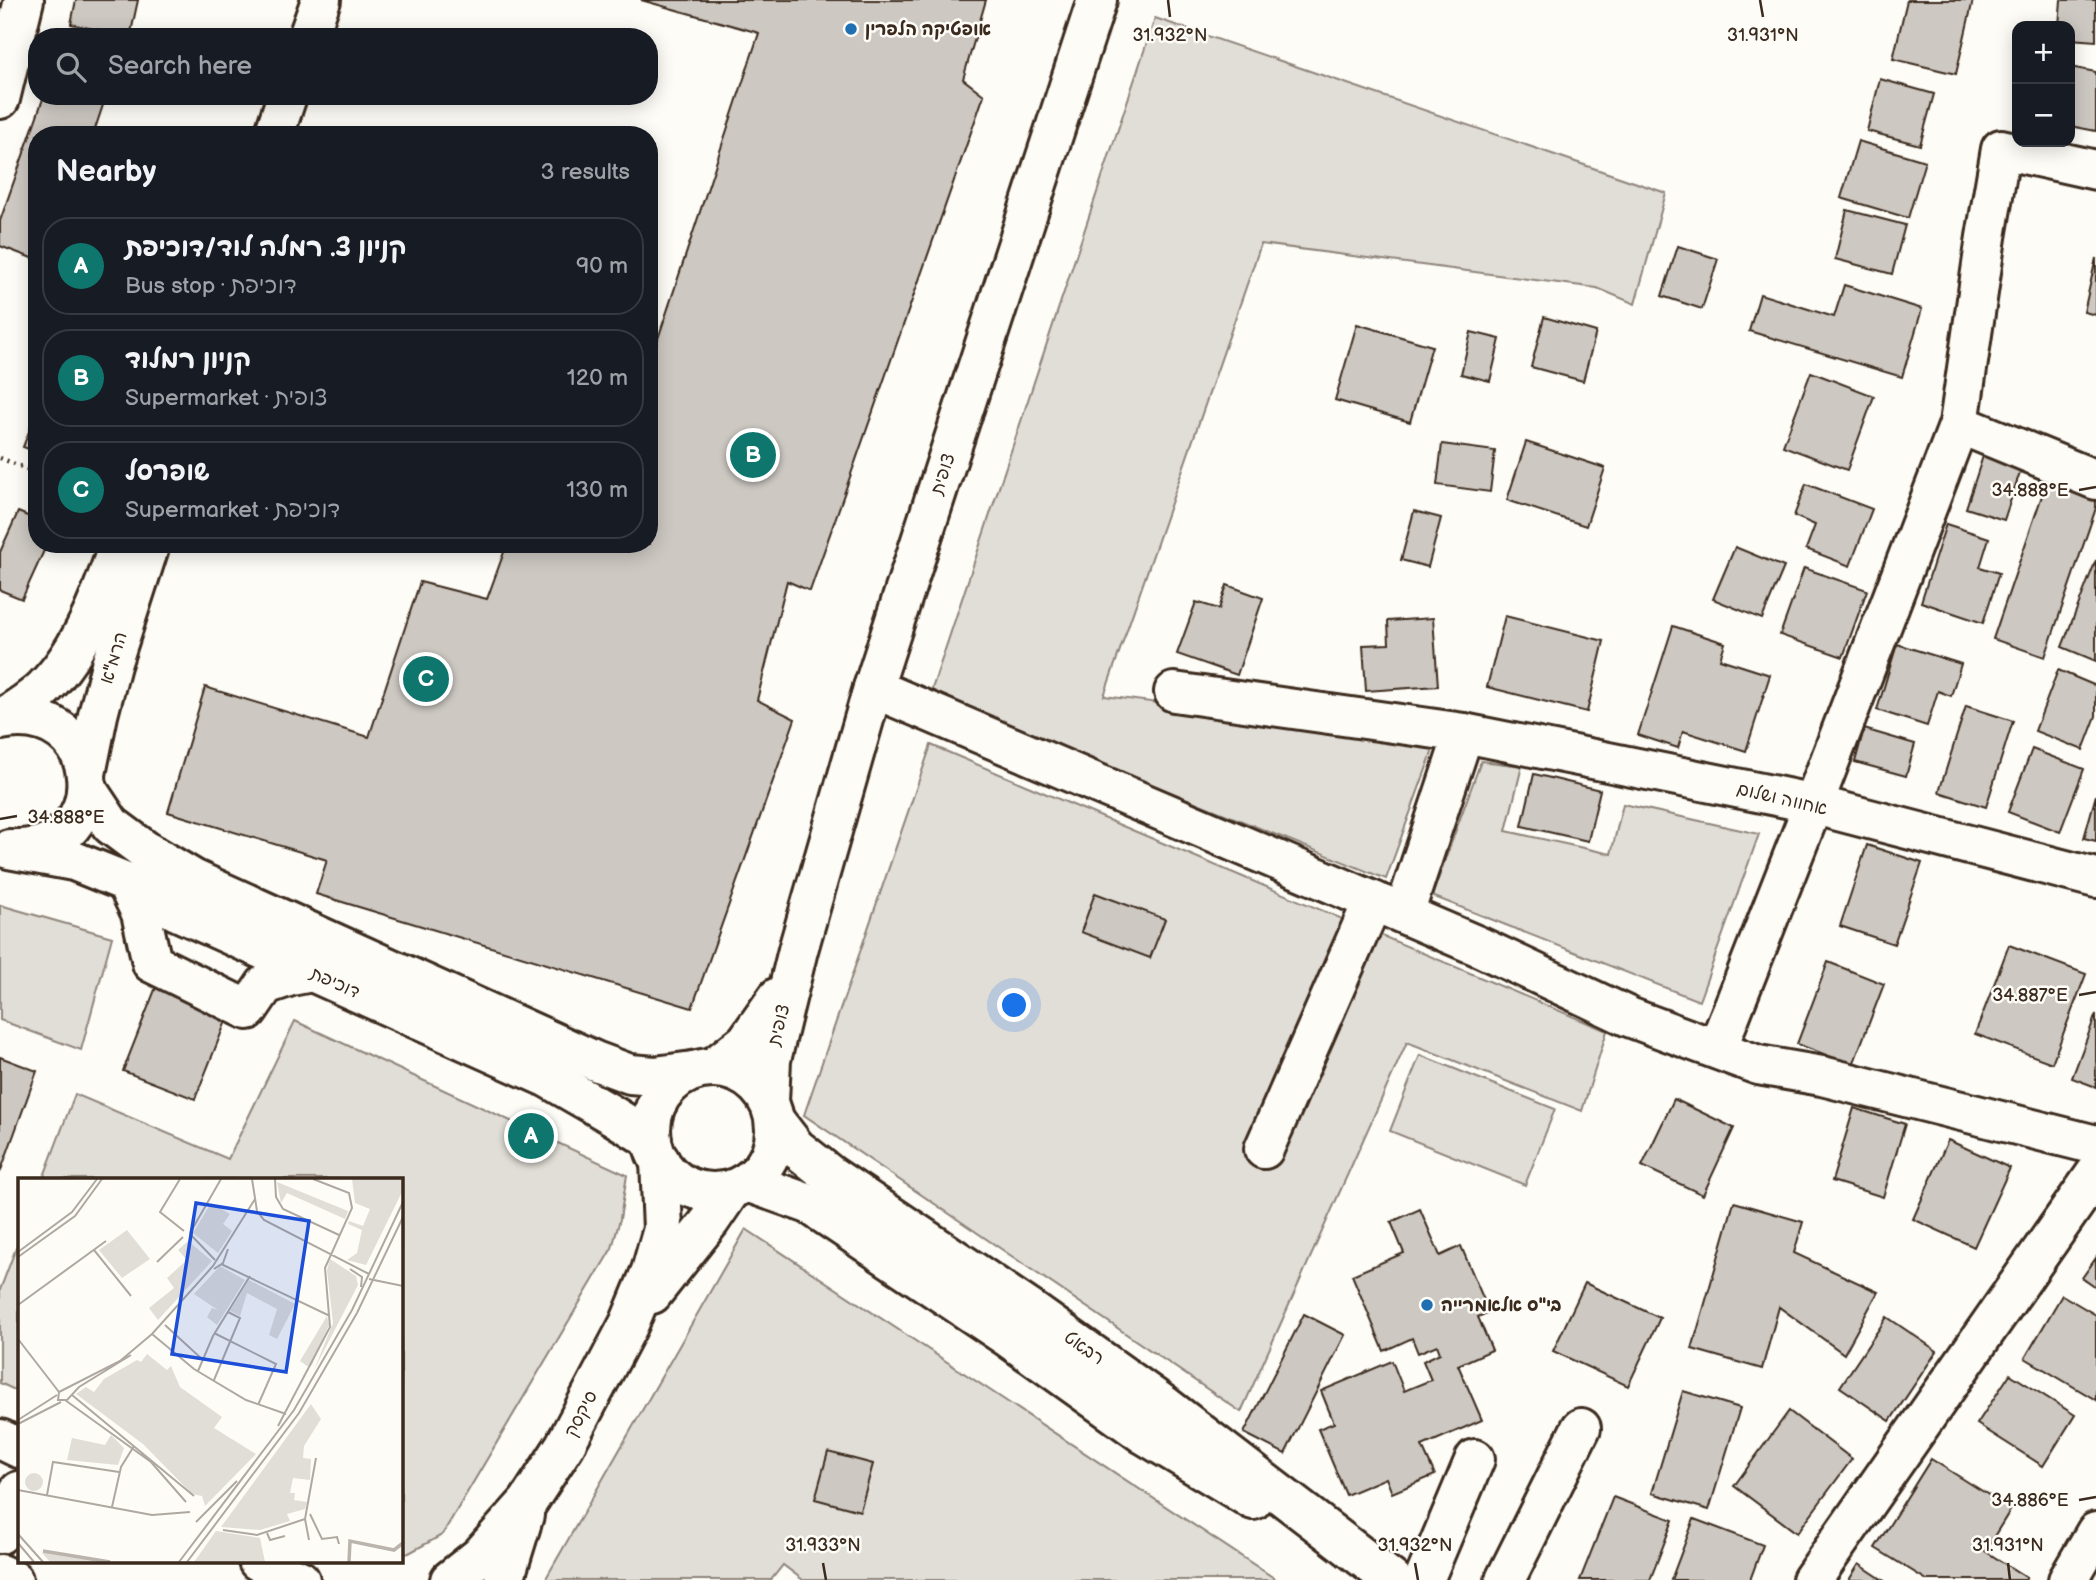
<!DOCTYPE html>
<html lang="en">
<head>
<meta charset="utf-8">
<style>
  body { margin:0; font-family:"Balsamiq Sans","Playpen Sans Hebrew",sans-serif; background:#20242c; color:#f1f3f6 }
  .controls { position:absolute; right:21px; top:21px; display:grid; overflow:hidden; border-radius:14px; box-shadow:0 4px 18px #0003 }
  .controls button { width:63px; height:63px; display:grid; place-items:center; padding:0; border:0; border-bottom:2px solid #363941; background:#171b24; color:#f1f3f6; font:35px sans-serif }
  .you { position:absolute; left:1015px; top:1006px; width:24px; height:24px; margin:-18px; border:5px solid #fff; border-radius:50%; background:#1a73e8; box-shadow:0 0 0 10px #1a73e833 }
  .badge { display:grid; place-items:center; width:46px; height:46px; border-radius:50%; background:#0f766e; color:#fff; font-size:23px; font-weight:700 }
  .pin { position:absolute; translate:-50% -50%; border:4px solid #fff; box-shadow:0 2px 7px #0006 }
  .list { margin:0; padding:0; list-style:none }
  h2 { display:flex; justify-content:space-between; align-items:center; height:91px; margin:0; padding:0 28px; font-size:30px }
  h2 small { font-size:23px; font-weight:400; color:#9ea1a6 }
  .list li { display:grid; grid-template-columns:46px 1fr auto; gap:21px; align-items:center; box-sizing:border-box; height:98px; margin:0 14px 14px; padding:0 14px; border:2px solid #363941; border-radius:28px }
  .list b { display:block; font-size:26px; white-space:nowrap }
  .list p { margin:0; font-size:23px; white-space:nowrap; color:#9ea1a6 }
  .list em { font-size:23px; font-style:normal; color:#9ea1a6 }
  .icon { flex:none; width:38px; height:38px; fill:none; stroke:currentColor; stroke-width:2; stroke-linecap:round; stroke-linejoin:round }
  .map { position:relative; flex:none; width:2096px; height:1580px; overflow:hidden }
  .search { position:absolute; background:#171b24; box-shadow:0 4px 18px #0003; left:28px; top:28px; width:630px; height:77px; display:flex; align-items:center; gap:18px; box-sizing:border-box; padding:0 24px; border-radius:28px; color:#9ea1a6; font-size:26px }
  .panel { position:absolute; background:#171b24; box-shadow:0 4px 18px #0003; left:28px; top:126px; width:630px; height:427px; border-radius:28px }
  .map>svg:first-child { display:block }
  .green { fill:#e1ded7; stroke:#8e847a; stroke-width:2 }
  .building { fill:#cdc8c2; stroke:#3b2a1e; stroke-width:2 }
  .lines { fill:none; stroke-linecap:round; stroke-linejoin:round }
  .minor-casing { stroke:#3b2a1e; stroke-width:44 }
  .path { stroke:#3b2a1e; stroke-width:4.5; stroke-dasharray:2 5; stroke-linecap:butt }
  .minor { stroke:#fdfcf7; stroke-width:38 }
  .ticks { fill:none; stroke:#3b2a1e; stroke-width:2.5 }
  .poi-dot { fill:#1f6fb2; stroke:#fdfcf7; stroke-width:2.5 }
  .labels { text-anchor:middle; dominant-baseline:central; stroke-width:5; stroke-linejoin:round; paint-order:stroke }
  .poi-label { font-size:18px; font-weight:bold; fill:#3b2a1e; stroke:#fdfcf7; text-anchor:start }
  .street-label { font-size:18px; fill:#3b2a1e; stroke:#fdfcf7 }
  .inset-river { fill:none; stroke:#bbb4ad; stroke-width:3.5 }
  .inset-road { fill:none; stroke:#afa8a0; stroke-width:2 }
  .view { fill:#1d4ed8; fill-opacity:0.15; stroke:#1d4ed8; stroke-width:3.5 }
  .inset-edge { fill:none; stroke:#3b2a1e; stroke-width:3.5 }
  .ticks-label { font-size:18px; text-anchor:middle; fill:#3b2a1e; stroke:#fdfcf7; stroke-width:5; stroke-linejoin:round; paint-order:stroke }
</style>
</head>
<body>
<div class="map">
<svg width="2096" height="1580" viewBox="0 0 2096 1580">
  <rect width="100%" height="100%" fill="#fdfcf7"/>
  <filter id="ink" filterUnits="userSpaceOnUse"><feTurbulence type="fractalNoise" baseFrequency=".0143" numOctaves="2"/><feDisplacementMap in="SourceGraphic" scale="14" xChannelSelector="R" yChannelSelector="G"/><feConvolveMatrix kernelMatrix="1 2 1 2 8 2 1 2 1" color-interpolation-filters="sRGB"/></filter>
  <g filter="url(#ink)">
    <g class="green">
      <path d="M 1155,18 L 1666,193 L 1635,304 L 1597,288 L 1261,244 L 1104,696 L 1437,739 L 1386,879 L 930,695 Z"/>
      <path d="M 931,745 L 1607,1031 L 1582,1111 L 1407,1042 L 1241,1412 L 804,1115 Z"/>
      <path d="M 1481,761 L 1522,766 L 1506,831 L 1611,854 L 1623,804 L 1759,834 L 1699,1001 L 1432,896 Z"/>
      <path d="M 0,905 L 112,937 L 81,1050 L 0,1020 Z"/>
      <path d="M 295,1021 L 627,1175 L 620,1219 L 612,1248 L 442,1535 L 409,1553 L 401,1555 L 401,1179 L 43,1179 L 75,1094 L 228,1159 Z"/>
      <path d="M 1420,1055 L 1555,1109 L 1525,1185 L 1390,1131 Z"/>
      <path d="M 746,1229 L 1277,1580 L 803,1580 L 783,1565 L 771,1580 L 545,1580 Z"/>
      <path d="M 19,1240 L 19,1392 L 0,1383 L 0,1290 Z"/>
    </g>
    <g class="building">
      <path d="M 76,0 L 138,0 L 130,37 L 71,24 Z"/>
      <path d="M 641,0 L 986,0 L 963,79 L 984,95 L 810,591 L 787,581 L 757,700 L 795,719 L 692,1008 L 316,894 L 327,860 L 168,812 L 205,687 L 369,737 L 420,582 L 487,599 L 507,544 L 649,544 L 649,366 L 759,33 Z"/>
      <path d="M 1907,0 L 1973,0 L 1956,74 L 1893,59 Z"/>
      <path d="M 2061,0 L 2096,0 L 2096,41 L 2070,39 L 2070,26 L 2059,26 Z"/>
      <path d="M 2070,67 L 2096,72 L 2096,131 L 2070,126 Z"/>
      <path d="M 1880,79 L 1934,94 L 1920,145 L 1867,131 Z"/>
      <path d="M 44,96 L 106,96 L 93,135 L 37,135 L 37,260 L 0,246 L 0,221 Z"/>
      <path d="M 1858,141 L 1925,161 L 1908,218 L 1841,198 Z"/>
      <path d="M 1847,210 L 1905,225 L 1892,274 L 1835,259 Z"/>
      <path d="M 1678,246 L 1718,259 L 1702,309 L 1662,296 Z"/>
      <path d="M 2096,258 L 2096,315 L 2084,312 Z"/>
      <path d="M 1844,285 L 1922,309 L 1902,377 L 1749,331 L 1760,294 L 1834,317 Z"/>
      <path d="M 1544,317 L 1596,332 L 1583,381 L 1531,367 Z"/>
      <path d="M 1357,324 L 1432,346 L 1410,422 L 1335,400 Z"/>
      <path d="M 1471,332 L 1500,339 L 1490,381 L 1461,374 Z"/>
      <path d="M 1811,372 L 1874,396 L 1847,470 L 1783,446 Z"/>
      <path d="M 37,411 L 37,452 L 23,447 Z"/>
      <path d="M 1526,442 L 1605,468 L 1586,526 L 1507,500 Z"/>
      <path d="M 1442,444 L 1495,451 L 1490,492 L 1437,485 Z"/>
      <path d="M 1984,453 L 2022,466 L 2004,520 L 1966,508 Z"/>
      <path d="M 2048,478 L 2096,495 L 2096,508 L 2045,657 L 1993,639 Z"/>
      <path d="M 1806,484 L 1872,509 L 1850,566 L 1806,549 L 1815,525 L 1794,516 Z"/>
      <path d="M 1414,511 L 1441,518 L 1428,567 L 1401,560 Z"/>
      <path d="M 18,512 L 37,520 L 37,544 L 47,544 L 22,599 L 0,590 L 0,552 Z"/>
      <path d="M 1946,524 L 1989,538 L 1980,567 L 1999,573 L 1983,623 L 1921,602 Z"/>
      <path d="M 1735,547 L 1784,567 L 1762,619 L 1713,599 Z"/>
      <path d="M 2096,560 L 2096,661 L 2062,647 Z"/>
      <path d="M 1804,568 L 1867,590 L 1843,657 L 1780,635 Z"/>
      <path d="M 1227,585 L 1263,598 L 1237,675 L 1177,654 L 1196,602 L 1219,609 Z"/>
      <path d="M 1505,616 L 1604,641 L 1587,712 L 1487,687 Z"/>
      <path d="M 1433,618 L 1438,686 L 1366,691 L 1363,645 L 1389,644 L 1388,621 Z"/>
      <path d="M 1673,626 L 1725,643 L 1720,659 L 1770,675 L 1746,751 L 1683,731 L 1678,748 L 1638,735 Z"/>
      <path d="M 1897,644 L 1961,664 L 1951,696 L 1938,691 L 1927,726 L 1877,710 Z"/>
      <path d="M 2058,670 L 2096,686 L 2096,716 L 2083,750 L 2035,731 Z"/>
      <path d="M 1966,706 L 2013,721 L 1986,807 L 1939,792 Z"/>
      <path d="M 1864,729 L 1915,744 L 1906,776 L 1855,762 Z"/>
      <path d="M 2032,749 L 2084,769 L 2060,832 L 2008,812 Z"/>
      <path d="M 1534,774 L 1600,790 L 1588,841 L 1522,826 Z"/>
      <path d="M 2096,795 L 2096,841 L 2084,838 Z"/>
      <path d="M 1867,845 L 1922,863 L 1894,944 L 1840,926 Z"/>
      <path d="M 1095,893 L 1165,919 L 1150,958 L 1081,932 Z"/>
      <path d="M 2009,945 L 2086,974 L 2052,1063 L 1975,1034 Z"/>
      <path d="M 1828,962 L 1884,984 L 1853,1065 L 1797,1044 Z"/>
      <path d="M 158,982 L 230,1011 L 195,1099 L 123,1071 Z"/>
      <path d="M 2096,1014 L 2096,1087 L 2072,1078 Z"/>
      <path d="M 0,1057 L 37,1071 L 0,1173 Z"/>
      <path d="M 1674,1099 L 1734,1128 L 1703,1195 L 1642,1166 Z"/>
      <path d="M 1854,1108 L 1905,1124 L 1883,1197 L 1832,1181 Z"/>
      <path d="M 1948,1140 L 2010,1168 L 1974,1247 L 1913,1219 Z"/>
      <path d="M 1734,1202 L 1803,1222 L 1794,1253 L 1878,1292 L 1844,1354 L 1779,1307 L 1762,1369 L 1692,1349 Z"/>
      <path d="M 1420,1209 L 1440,1256 L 1461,1246 L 1489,1312 L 1478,1317 L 1492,1350 L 1458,1365 L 1482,1420 L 1422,1446 L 1435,1475 L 1392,1493 L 1386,1478 L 1346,1495 L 1318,1429 L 1334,1423 L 1321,1391 L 1392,1361 L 1404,1391 L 1431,1380 L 1423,1361 L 1440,1353 L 1437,1345 L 1418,1353 L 1412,1338 L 1384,1351 L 1352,1275 L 1404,1253 L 1391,1222 Z"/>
      <path d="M 2096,1258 L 2096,1288 L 2082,1278 Z"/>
      <path d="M 1585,1283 L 1660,1318 L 1628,1386 L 1553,1351 Z"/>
      <path d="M 2062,1295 L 2096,1315 L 2096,1400 L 2025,1358 Z"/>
      <path d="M 1304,1314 L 1345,1335 L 1285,1454 L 1244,1433 Z"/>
      <path d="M 1887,1317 L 1937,1351 L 1890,1421 L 1840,1387 Z"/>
      <path d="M 2010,1374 L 2075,1415 L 2043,1466 L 1977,1424 Z"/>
      <path d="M 1683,1391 L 1740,1408 L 1709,1510 L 1652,1493 Z"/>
      <path d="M 1789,1411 L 1852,1459 L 1797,1533 L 1734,1486 Z"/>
      <path d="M 828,1452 L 873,1464 L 860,1511 L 815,1499 Z"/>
      <path d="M 1931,1459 L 2011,1509 L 1985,1551 L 2027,1578 L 2025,1580 L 1927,1580 L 1875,1548 Z"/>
      <path d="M 1613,1497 L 1673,1520 L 1650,1580 L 1580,1580 Z"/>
      <path d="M 1694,1519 L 1763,1545 L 1750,1580 L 1671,1580 Z"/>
      <path d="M 1859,1564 L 1883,1580 L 1849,1580 Z"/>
    </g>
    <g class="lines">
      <defs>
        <g id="minor">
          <path d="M 308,37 L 321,0"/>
          <path d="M 0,99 L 24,0"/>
          <path d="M 274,135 L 287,96"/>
          <path d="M 1959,424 L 2096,480"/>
          <path d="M 873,688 L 1373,901 L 1478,946 L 1629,1017 L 1758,1065 L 1822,1076 L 2096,1145"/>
          <path d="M 1174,692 L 1464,733 L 1796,800 L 2096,878"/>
          <path d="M 0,720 C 108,700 116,849 17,849"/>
          <path d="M 0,720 C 15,710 32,700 44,688 C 82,650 102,594 119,544"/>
          <path d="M 86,774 L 98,715 L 111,665 L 150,544"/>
          <path d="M 87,789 L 111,825 L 146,851 L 193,879 L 595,1061 L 630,1074 L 655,1076 L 693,1071"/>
          <path d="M 9,849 L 74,861 L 126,882 L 177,911 L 548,1078 L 612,1115 L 652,1140"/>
          <path d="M 126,882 L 141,913 L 152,963 L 248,1010 L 265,985 L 291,976 L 312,972"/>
          <path d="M 1404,914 L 1464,733"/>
          <path d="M 1717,1049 L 1813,805 L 1959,424 L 1986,237 L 2001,149 L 2096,170"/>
          <path d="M 714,1067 L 746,1042 L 778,997"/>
          <circle cx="713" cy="1130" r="62"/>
          <path d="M 769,1101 L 771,1060 L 798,950 L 873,688 L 1097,0"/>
          <path d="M 775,1121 L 796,1148 L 830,1175 L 1029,1309 L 1165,1406 L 1392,1580"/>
          <path d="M 1264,1149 L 1373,901"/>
          <path d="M 747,1182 L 809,1204 L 1009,1338 L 1145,1435 L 1253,1500"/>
          <path d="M 652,1294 L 710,1221 L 731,1190"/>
          <path d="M 0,1439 L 19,1448"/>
          <path d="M 0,1534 L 19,1491"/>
          <path d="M 258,1561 L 300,1580"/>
          <path d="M 0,1574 L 13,1580"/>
          <path d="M 450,1580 L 480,1556 L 528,1502 L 565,1445 L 629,1324 L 651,1271 L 663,1229 L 660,1161"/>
          <path d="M 504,1580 L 524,1515"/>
          <path d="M 1424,1580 L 1475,1459"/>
          <path d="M 1505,1580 L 1581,1428"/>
          <path d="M 1812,1580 L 2096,1173"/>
          <path d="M 2068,1580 L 2096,1532"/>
        </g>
      </defs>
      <use href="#minor" class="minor-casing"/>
      <path class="path" d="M 0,458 L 37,473"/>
      <use href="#minor" class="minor"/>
    </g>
  </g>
  <path class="ticks" d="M 1168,0 L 1170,17M 1760,0 L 1763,17M 2079,490 L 2096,487M 0,819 L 17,816M 2079,995 L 2096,992M 2079,1500 L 2096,1497M 823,1563 L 826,1580M 1415,1563 L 1418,1580M 2008,1563 L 2010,1580"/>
  <g class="poi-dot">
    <circle cx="851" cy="29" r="7"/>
    <circle cx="1427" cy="1305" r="7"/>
  </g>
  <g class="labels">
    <g class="poi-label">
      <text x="865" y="29">אופטיקה הלפרין</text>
      <text x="1441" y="1305">בי"ס אלאמרייה</text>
    </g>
    <g class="street-label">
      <text transform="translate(943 474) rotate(-72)">צופית</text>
      <text transform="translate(114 658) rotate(-73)">הרמ"א</text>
      <text transform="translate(1782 799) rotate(13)">אחווה ושלום</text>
      <text transform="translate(335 983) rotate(24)">דוכיפת</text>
      <text transform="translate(779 1025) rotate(-76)">צופית</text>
      <text transform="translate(1084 1348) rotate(35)">רבאט</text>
      <text transform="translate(581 1414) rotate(-62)">סיקסק</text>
    </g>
  </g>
  <g transform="translate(18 1178)">
    <rect width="385" height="385" fill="#fdfcf7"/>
    <path d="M 334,1 L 385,1 L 385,12 L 348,87 L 329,82 L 339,75 L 344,52 L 330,46 L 331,43 L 345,48 L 352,31 L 337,25 ZM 259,4 L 330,33 L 327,41 L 269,15 L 263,25 ZM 193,25 L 212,36 L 205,46 L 214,53 L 200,75 L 175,55 ZM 109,52 L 132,81 L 104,100 L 81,72 ZM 170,63 L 194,83 L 140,142 L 131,130 L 156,110 L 149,100 L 169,82 L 160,72 ZM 312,81 L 338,98 L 340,107 L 296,192 L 315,145 L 309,92 ZM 202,88 L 227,102 L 199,147 L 189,139 L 194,130 L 200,132 L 176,116 ZM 231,102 L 277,126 L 259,161 L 251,157 L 259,131 L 229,115 L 222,138 L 212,133 ZM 309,138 L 311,147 L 294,187 L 289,188 L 282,183 ZM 129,176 L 149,192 L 153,188 L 162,209 L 204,239 L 196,250 L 238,276 L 187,328 L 184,318 L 174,316 L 125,266 L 58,216 L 68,209 L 76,214 L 86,201 L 119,182 L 123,184 ZM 293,226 L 303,241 L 286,268 L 285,280 L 293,281 L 292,302 L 275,300 L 272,315 L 277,315 L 276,322 L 289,324 L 287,331 L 269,336 L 272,343 L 242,352 L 203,349 ZM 93,257 L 106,270 L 100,287 L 49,282 L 54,260 L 87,267 ZM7 304a9 9 0 1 1 18 0a9 9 0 1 1-18 0ZM 198,353 L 242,360 L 247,384 L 176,384 ZM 33,374 L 87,384 L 32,384 L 24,375 Z" fill="#e1ded7"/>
    <path class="inset-river" d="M 25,373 L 92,384M 331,384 L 332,363 L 376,372 L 385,365"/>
    <path class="inset-road" d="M 162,1 L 142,34 L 166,53M 234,1 L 239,33 L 246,42 L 351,96M 257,1 L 258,19 L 265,31 L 321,57M 172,55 L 203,1M 172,56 L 197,82M 76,72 L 113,118M 0,74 L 54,34 L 79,1M 0,79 L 57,38 L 84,1M 139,84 L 165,59M 203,86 L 312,138M 196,91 L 205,85 L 210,71M 332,91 L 344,99 L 343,109M 351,101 L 385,108M 0,127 L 88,63M 147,147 L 185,182M 196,155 L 258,186 L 240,227M 134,156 L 176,191 L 228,222 L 268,236M 0,161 L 41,214M 180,193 L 195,158 L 232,98M 196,202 L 222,140 L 210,134M 41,214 L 102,183 L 134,156 L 195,88 L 237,21M 41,214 L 40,222 L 49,222 L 61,209 L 113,177M 54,217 L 176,318M 47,222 L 133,284 L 168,324M 0,242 L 39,217M 0,246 L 43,224M 260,248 L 312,149 L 307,90 L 334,30 L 331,15 L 295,1M 0,312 L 134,337 L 172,334M 29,317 L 35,284 L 101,294M 94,329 L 103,289 L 116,268M 292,336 L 304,361 L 319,359 L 321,366M 287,341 L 291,362M 178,344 L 219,303M 205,352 L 239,357 L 287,341 L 298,280M 249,355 L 252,362 L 267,358M 0,356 L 25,384M 0,365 L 16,384M 161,384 L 276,232 L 334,132 L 385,24M 169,384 L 281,235 L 339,135 L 385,39"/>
    <path class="view" d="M 178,25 L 291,43 L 268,194 L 154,176 Z"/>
    <rect width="385" height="385" class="inset-edge"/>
  </g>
  <g class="ticks-label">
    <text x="1170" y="41">31.932°N</text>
    <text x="1763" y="41">31.931°N</text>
    <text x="2030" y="496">34.888°E</text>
    <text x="66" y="823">34.888°E</text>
    <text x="2030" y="1001">34.887°E</text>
    <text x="2030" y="1506">34.886°E</text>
    <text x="823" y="1551">31.933°N</text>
    <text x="1415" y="1551">31.932°N</text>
    <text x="2008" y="1551">31.931°N</text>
  </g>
</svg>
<div class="controls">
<button>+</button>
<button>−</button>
</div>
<div class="you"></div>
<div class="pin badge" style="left:531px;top:1136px">A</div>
<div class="pin badge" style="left:753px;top:455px">B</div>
<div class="pin badge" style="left:426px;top:679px">C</div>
<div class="search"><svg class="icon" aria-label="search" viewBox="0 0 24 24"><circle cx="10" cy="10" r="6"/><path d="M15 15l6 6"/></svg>Search here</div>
<section class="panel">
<h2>Nearby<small>3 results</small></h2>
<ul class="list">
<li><span class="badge">A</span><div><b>קניון צ. רמלה לוד/דוכיפת</b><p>Bus stop · דוכיפת</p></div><em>90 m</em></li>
<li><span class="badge">B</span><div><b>קניון רמלוד</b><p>Supermarket · צופית</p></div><em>120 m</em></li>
<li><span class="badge">C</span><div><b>שופרסל</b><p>Supermarket · דוכיפת</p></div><em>130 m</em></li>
</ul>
</section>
</div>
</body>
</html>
